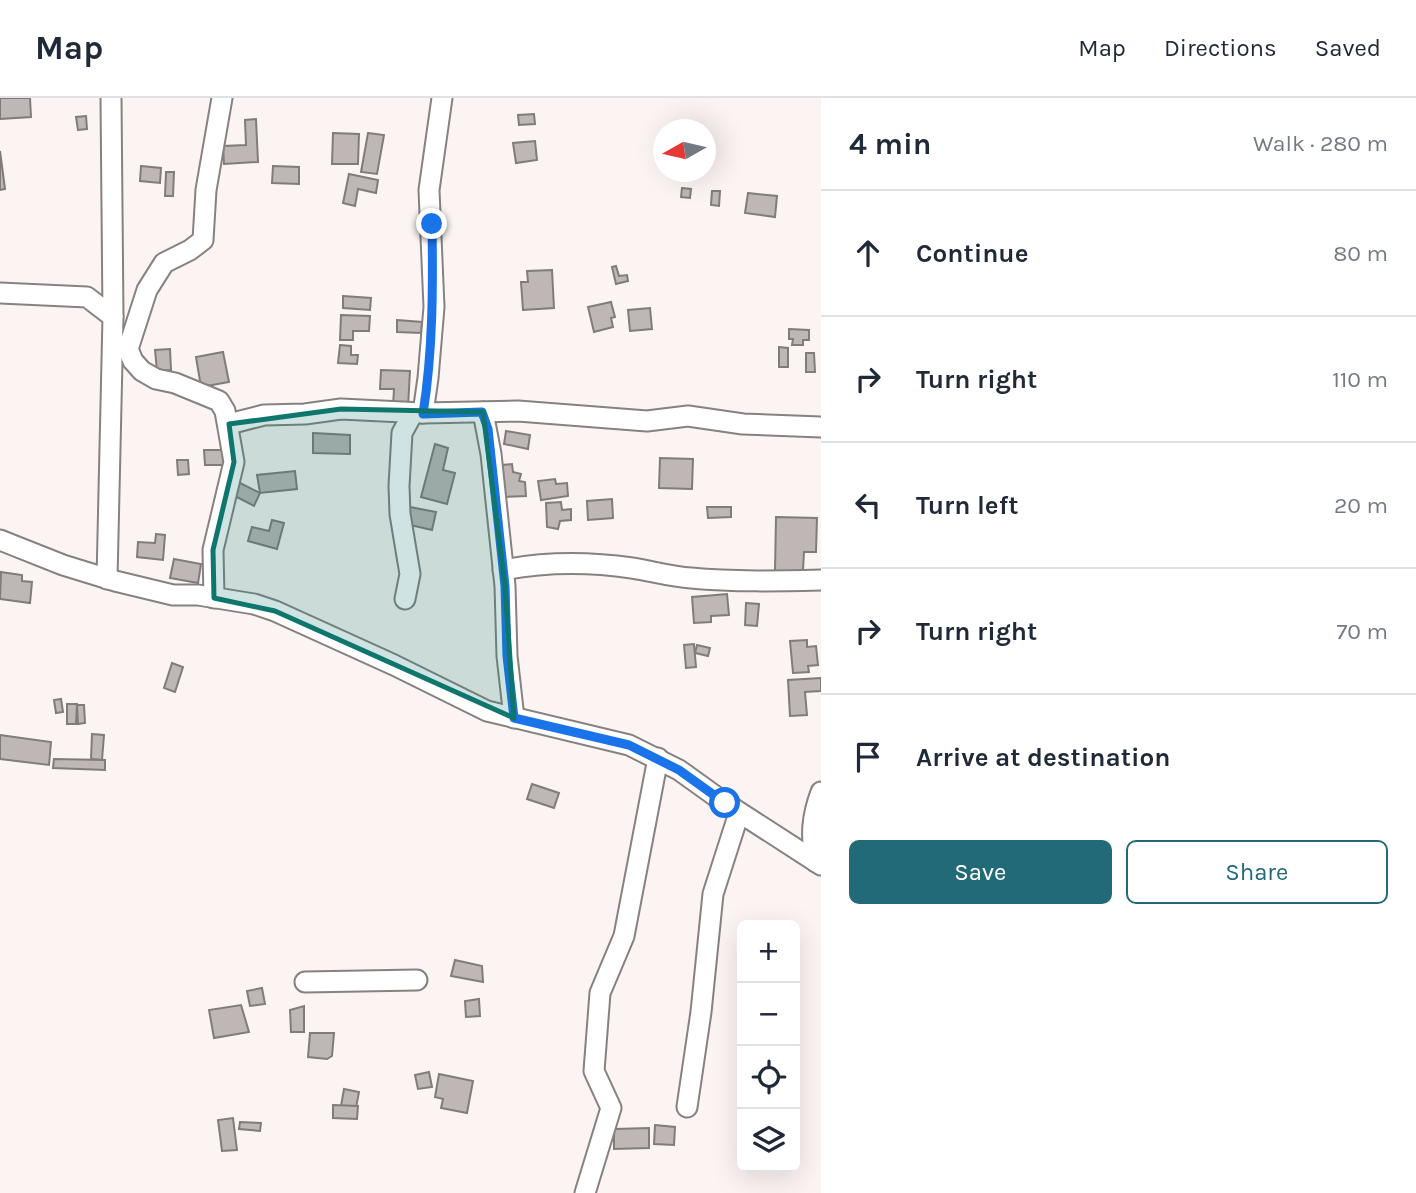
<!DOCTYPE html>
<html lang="en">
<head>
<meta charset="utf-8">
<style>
  body { margin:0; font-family:Karla,sans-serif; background:#f6f6f7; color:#1f2937 }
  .controls { position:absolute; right:21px; bottom:21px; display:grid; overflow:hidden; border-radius:10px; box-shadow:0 7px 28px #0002 }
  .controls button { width:63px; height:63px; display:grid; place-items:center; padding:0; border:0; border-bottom:2px solid #e0e1e3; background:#fff; color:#1f2937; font:35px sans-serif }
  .compass { position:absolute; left:653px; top:21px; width:63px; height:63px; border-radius:50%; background:#fff; box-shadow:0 7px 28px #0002; rotate:262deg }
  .stop { position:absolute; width:21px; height:21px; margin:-16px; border:5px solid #1a73e8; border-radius:50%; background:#fff }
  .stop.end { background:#1a73e8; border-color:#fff; box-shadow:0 2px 7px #0008 }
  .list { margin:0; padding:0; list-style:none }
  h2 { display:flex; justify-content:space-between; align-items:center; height:91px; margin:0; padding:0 28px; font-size:30px }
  h2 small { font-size:23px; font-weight:400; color:#747a83 }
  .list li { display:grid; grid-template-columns:46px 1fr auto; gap:21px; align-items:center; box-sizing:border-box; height:126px; padding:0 28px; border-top:2px solid #e0e1e3 }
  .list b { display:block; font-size:26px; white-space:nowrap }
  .list em { font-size:23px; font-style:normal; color:#747a83 }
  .actions { display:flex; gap:14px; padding:21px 28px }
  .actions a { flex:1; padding:16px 0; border:2px solid #236a78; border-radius:10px; text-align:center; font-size:24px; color:#236a78 }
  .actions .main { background:#236a78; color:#fff }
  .icon { flex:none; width:38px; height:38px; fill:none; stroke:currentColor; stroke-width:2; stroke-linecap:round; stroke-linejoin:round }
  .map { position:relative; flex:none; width:821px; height:1095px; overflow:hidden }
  header { display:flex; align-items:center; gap:42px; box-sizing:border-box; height:98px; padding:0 35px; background:#fff; border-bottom:2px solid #e0e1e3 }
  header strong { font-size:33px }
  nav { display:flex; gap:38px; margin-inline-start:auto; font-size:24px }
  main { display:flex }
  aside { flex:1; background:#fff }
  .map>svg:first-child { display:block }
  .building { fill:#beb7b6; stroke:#817b7a; stroke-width:2 }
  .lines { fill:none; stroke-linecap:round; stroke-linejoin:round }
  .minor-casing { stroke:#87817f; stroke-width:23 }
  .minor { stroke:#fff; stroke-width:19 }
  .route { stroke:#1a73e8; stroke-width:9 }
  .marked { fill:#0f766e; fill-opacity:0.2; stroke:#0f766e; stroke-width:5; stroke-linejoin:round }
</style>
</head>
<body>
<header>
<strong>Map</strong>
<nav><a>Map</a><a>Directions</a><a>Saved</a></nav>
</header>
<main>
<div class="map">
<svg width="821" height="1095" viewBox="0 0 821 1095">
  <rect width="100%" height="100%" fill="#fbf4f2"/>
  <g class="building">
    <path d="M 0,0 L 30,0 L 31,19 L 0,21 Z"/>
    <path d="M 534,16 L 535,26 L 519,27 L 518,17 Z"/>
    <path d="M 86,18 L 87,31 L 78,32 L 76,19 Z"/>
    <path d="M 256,21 L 258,64 L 224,66 L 223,48 L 246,47 L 245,22 Z"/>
    <path d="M 333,35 L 359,36 L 358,66 L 332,66 Z"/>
    <path d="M 368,35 L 384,37 L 377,76 L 361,74 Z"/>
    <path d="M 535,43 L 537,62 L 516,65 L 513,45 Z"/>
    <path d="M 0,53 L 5,91 L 0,92 Z"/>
    <path d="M 141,68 L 161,70 L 160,85 L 140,83 Z"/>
    <path d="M 273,68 L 299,69 L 299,86 L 272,85 Z"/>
    <path d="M 166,74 L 174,74 L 173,98 L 165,98 Z"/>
    <path d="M 349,76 L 378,82 L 376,95 L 358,91 L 355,108 L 343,105 Z"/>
    <path d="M 682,90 L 691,91 L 690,100 L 681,99 Z"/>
    <path d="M 712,93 L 720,93 L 719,108 L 711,107 Z"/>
    <path d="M 748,95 L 777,98 L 775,119 L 745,115 Z"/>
    <path d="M 616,168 L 619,178 L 627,177 L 628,183 L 616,186 L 612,169 Z"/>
    <path d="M 552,172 L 554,210 L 523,212 L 521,184 L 528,184 L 527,173 Z"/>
    <path d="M 343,198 L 371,200 L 370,212 L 343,210 Z"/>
    <path d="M 611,204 L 615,219 L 611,220 L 613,229 L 594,234 L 588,209 Z"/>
    <path d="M 650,210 L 652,231 L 630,233 L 628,212 Z"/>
    <path d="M 341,217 L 370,218 L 369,233 L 353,233 L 353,242 L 340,242 Z"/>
    <path d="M 397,222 L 422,224 L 421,235 L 397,234 Z"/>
    <path d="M 789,231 L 809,232 L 809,242 L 803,242 L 803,247 L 792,247 L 793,241 L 789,241 Z"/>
    <path d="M 340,247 L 351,248 L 351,257 L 358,257 L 357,266 L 338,265 Z"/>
    <path d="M 779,249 L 788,250 L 788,269 L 779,269 Z"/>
    <path d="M 170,251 L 171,272 L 157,273 L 155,252 Z"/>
    <path d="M 223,254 L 229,284 L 201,289 L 196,259 Z"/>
    <path d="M 806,255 L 814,255 L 815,274 L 806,274 Z"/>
    <path d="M 381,272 L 410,273 L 408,309 L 393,308 L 394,291 L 380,291 Z"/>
    <path d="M 506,333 L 530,337 L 528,351 L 504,346 Z"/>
    <path d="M 313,335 L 350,337 L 350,356 L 313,355 Z"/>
    <path d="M 435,346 L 448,350 L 443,372 L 455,375 L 447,406 L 421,399 Z"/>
    <path d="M 204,352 L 226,352 L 227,367 L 205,367 Z"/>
    <path d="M 660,360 L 693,361 L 692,391 L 659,390 Z"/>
    <path d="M 177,362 L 188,362 L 189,376 L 178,377 Z"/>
    <path d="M 512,366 L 513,374 L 521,376 L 519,383 L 525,384 L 526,398 L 504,399 L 502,367 Z"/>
    <path d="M 295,373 L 297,391 L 260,395 L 257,377 Z"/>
    <path d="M 555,381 L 556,386 L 567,385 L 568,398 L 541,402 L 538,383 Z"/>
    <path d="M 236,383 L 260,395 L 254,408 L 229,395 Z"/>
    <path d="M 612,401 L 613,420 L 588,422 L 587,403 Z"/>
    <path d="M 561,404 L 562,412 L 571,411 L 571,422 L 560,423 L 558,431 L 547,429 L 546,405 Z"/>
    <path d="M 410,409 L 436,414 L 432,432 L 406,426 Z"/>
    <path d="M 707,409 L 731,409 L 731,419 L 708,420 Z"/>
    <path d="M 776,419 L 817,420 L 816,454 L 804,454 L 803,473 L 775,473 Z"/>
    <path d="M 272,422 L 284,425 L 277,451 L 248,443 L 252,429 L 269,433 Z"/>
    <path d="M 156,436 L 165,437 L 163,462 L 137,459 L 138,444 L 155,445 Z"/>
    <path d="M 174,461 L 201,466 L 198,485 L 170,480 Z"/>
    <path d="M 1,474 L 22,477 L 22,483 L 32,484 L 30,505 L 0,501 Z"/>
    <path d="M 727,496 L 729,517 L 711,518 L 711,524 L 694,525 L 692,499 Z"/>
    <path d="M 746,505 L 759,506 L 757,528 L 745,527 Z"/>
    <path d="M 807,542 L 807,549 L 816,548 L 818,567 L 808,568 L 809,574 L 793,575 L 790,543 Z"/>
    <path d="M 694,546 L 696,569 L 686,570 L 684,547 Z"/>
    <path d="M 697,547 L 710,550 L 708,558 L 695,555 Z"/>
    <path d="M 172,565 L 183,569 L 175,594 L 164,590 Z"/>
    <path d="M 821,580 L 821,593 L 805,594 L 807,617 L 790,618 L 788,582 Z"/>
    <path d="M 61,601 L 63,614 L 56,615 L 54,602 Z"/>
    <path d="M 67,606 L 77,606 L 76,626 L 67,626 Z"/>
    <path d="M 77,607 L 84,607 L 85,625 L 78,626 Z"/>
    <path d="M 92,636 L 104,637 L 102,662 L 91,661 Z"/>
    <path d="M 0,637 L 51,644 L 49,667 L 0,661 Z"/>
    <path d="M 54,661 L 105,662 L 105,672 L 53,670 Z"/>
    <path d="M 532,686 L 559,695 L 554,710 L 527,701 Z"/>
    <path d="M 455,862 L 482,868 L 483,884 L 451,878 Z"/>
    <path d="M 262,890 L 265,906 L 250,908 L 247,893 Z"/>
    <path d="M 479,901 L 480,918 L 466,919 L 465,903 Z"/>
    <path d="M 241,907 L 249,934 L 214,940 L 209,912 Z"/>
    <path d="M 304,908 L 304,934 L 291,934 L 290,912 Z"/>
    <path d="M 310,935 L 334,935 L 332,958 L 327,961 L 308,959 Z"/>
    <path d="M 429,974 L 432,989 L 418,991 L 415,977 Z"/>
    <path d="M 439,976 L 473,983 L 467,1015 L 441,1010 L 443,1001 L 435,999 Z"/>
    <path d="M 344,991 L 359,994 L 356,1010 L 341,1008 Z"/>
    <path d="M 333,1007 L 358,1008 L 357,1021 L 333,1020 Z"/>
    <path d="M 233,1020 L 237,1052 L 222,1053 L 218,1022 Z"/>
    <path d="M 240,1024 L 261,1025 L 260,1033 L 239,1031 Z"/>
    <path d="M 655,1027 L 675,1029 L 674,1047 L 654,1046 Z"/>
    <path d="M 649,1030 L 649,1050 L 614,1051 L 614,1031 Z"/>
  </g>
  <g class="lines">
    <defs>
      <g id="minor">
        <path d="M 111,0 L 113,219"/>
        <path d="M 0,195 L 87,199 L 113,219 L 107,481"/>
        <path d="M 483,314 L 491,356 L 505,488 L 507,558 L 514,620"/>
        <path d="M 423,315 L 428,280 L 434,209 L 429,92 L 442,0"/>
        <path d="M 229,326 L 264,317 L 305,316 L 341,311 L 423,315 L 518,313 L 647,323 L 688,318 L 743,326 L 821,329"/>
        <path d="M 0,442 L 63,467 L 115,483 L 173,497 L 198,497 L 254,506 L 275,513 L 394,567 L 487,613 L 629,647 L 679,672 L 725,705 L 821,767"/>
        <path d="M 503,472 C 544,464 590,464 632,470 C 652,473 671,479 691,480 C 734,484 778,483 821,482"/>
        <path d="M 214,500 L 213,452 L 234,364 L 225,313 L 219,303 L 175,285 L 156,281 L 142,273 L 133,263 L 128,251 L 147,192 L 164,165 L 190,152 L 203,142 L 206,92 L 222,0"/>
        <path d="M 405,501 L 410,476 L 400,416 L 399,388 L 402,335 L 413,315"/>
        <path d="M 816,764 C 810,738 812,718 821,694"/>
        <path d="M 305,884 L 417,882"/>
        <path d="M 687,1009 L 701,914 L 713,796 L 739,715"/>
        <path d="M 585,1095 L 611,1010 L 594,973 L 600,895 L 624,838 L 658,660"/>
      </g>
    </defs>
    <use href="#minor" class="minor-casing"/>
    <use href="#minor" class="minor"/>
  </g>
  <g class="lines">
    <path class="route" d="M 432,126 C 433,190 433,252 423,316 L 482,314 L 488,331 L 505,488 L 507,558 L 514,620 L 629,647 L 679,672 L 725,705"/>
  </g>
  <path class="marked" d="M 341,311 L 483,314 L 505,488 L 514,620 L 275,513 L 214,500 L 213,452 L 234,364 L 229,326 Z"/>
</svg>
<div class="controls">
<button>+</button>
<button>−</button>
<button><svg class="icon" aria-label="locate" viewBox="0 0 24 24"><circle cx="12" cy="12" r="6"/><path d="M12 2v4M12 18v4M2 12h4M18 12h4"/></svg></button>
<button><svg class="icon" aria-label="layers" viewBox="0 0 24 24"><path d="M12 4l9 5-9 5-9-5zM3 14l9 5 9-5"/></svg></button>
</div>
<svg class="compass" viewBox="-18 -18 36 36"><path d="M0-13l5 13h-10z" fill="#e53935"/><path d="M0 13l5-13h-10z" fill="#747a83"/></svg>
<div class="stop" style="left:725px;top:705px"></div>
<div class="stop end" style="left:432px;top:126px"></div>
</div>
<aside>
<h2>4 min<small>Walk · 280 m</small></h2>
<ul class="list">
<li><svg class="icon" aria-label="ahead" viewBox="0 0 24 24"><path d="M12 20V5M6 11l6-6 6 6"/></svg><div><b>Continue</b></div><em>80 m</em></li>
<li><svg class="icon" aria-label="right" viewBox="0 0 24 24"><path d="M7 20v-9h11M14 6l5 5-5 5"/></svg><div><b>Turn right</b></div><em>110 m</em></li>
<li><svg class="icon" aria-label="left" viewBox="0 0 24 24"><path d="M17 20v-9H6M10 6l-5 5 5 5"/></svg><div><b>Turn left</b></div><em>20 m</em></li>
<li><svg class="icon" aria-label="right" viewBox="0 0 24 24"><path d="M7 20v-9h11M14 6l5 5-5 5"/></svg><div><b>Turn right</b></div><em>70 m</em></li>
<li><svg class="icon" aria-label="arrive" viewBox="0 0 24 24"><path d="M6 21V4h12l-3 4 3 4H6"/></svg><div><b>Arrive at destination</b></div></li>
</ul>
<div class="actions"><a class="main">Save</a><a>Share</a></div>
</aside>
</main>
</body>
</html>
